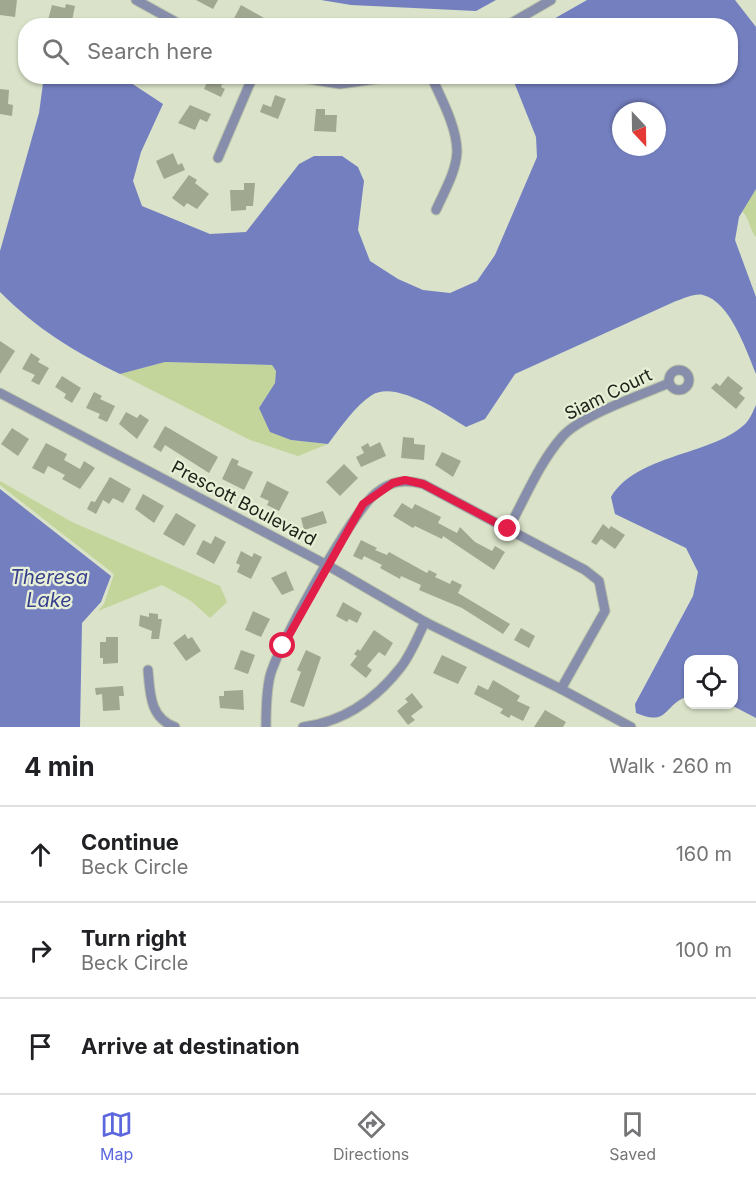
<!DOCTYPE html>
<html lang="en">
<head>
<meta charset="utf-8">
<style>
  body { margin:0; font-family:Inter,sans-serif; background:#f6f6f6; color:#202124 }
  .controls { position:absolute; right:18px; bottom:18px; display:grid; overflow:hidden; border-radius:12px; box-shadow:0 2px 4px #0004 }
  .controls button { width:54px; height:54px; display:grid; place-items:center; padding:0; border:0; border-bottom:2px solid #e0e0e0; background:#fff; color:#202124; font:30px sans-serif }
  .compass { position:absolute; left:612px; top:102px; width:54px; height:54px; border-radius:50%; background:#fff; box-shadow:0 2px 4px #0004; rotate:158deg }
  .stop { position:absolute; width:18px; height:18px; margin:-14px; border:4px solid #e11d48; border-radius:50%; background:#fff }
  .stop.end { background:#e11d48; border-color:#fff; box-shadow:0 2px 6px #0008 }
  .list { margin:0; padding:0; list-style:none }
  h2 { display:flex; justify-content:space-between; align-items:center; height:78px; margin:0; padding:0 24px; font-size:26px }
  h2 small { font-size:20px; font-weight:400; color:#757577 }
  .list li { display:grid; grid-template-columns:39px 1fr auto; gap:18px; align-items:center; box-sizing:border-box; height:96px; padding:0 24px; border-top:2px solid #e0e0e0 }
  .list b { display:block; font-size:22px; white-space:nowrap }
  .list p { margin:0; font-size:20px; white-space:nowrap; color:#757577 }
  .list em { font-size:20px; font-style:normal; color:#757577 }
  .icon { flex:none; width:33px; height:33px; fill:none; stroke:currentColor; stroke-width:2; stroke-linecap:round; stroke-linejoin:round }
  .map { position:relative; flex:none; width:756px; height:727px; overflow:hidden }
  .search { position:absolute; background:#fff; box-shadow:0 2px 4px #0004; left:18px; right:18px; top:18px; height:66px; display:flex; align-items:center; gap:15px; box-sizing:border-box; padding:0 21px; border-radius:24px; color:#757577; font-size:22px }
  .sheet { height:366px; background:#fff }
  nav { display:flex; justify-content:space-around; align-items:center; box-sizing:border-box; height:84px; border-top:2px solid #e0e0e0; background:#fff; font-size:16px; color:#757577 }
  nav a { display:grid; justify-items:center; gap:3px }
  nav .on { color:#5c67de }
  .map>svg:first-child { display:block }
  .green { fill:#c3d59a }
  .water { fill:#747fc0; fill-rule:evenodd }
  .building { fill:#a1a890 }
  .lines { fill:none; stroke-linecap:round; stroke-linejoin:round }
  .minor-casing { stroke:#b9c0aa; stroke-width:11 }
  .minor { stroke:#878eab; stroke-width:9 }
  .route { stroke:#e11d48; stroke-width:8 }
  .labels { text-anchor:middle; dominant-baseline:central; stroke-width:4.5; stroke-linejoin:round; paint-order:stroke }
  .street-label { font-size:18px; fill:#20231a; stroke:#e7f0d6 }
  .water-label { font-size:20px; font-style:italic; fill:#383f8d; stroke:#e7f0d6 }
</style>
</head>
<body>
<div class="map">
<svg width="756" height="727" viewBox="0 0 756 727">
  <rect width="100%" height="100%" fill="#dae3c9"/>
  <g class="green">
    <path d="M 756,189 L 756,237 C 749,229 750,219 742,211 Z"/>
    <path d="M 165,362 L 272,365 L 276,371 L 275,383 L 259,408 L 291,440 L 328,444 L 298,456 L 250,440 L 120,374 Z"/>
    <path d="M 0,481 L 72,522 L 220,586 L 227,602 L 210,618 L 191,601 L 162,585 L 98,611 L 104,604 L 114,574 L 0,485 Z"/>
  </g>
  <g class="water">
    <path d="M 321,0 L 496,0 L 476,11 L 351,5 Z"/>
    <path d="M 587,0 L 735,0 L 756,27 L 756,189 L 739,217 L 735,240 L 756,297 L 756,374 C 747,352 730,301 703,295 C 695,293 683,299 676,301 L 515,374 L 485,419 L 466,427 C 445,414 396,380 372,395 C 354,407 341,427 328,444 L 291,440 L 270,432 L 259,408 L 275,383 L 276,371 L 272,365 L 165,362 L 120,374 C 73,351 37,329 0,292 L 0,251 L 39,113 L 44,76 L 122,77 L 163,104 L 141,152 L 133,181 L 142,206 L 210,234 L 246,232 L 299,164 L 314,156 L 342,156 L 358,167 L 364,181 L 358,230 L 370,261 L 398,279 L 423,290 L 450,293 L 477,281 L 495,255 L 537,157 L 536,137 L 512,77 L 730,76 L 730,26 L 543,25 ZM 621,111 L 657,111 L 657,147 L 621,147 Z"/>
    <path d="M 756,405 L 756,718 L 731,705 L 734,704 L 734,660 L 688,660 L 688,696 C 663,705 669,727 636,713 L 635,704 L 693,596 L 698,572 L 686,548 L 615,514 L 611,497 C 637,454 709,456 744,425 C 750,420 753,411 756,405 Z"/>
    <path d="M 0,489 L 111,576 L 101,602 L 82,623 L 80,727 L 0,727 Z"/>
  </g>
  <g class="building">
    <path d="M 0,0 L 17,0 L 15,17 L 0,15 Z"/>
    <path d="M 196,0 L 218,0 L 213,9 Z"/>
    <path d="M 66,4 L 75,6 L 71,26 L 57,26 L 57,22 L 48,20 L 52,5 L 65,8 Z"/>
    <path d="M 241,5 L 264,18 L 260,26 L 230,26 Z"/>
    <path d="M 210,76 L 225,76 L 221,87 L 225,89 L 221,97 L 204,89 Z"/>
    <path d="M 0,89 L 9,90 L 8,104 L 13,105 L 12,116 L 0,114 Z"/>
    <path d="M 275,95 L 286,99 L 278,119 L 260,112 L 263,104 L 271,107 Z"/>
    <path d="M 190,105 L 211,114 L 207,122 L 200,119 L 195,130 L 178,123 Z"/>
    <path d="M 316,109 L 325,109 L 325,115 L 337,115 L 336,132 L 314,131 Z"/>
    <path d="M 173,153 L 178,165 L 182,163 L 185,170 L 164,179 L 156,161 Z"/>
    <path d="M 189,175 L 197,180 L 195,183 L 209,194 L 197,209 L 187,203 L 184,207 L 172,198 Z"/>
    <path d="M 244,183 L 255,183 L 253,206 L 246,206 L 246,210 L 231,211 L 230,190 L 244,190 Z"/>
    <path d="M 0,341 L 15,351 L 0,374 Z"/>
    <path d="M 31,353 L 40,359 L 38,362 L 49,368 L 39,385 L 31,381 L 35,375 L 22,369 Z"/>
    <path d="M 62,376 L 81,388 L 72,403 L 64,398 L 66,394 L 55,387 Z"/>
    <path d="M 728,376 L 743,388 L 739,393 L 745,398 L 736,409 L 711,388 L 716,383 L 720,386 Z"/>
    <path d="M 94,392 L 102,396 L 100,399 L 115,406 L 107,422 L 98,418 L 100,414 L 86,408 Z"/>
    <path d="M 126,412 L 137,418 L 140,414 L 149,420 L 137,439 L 119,424 Z"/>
    <path d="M 165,426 L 218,457 L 209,473 L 165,445 L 161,452 L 153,447 Z"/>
    <path d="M 12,428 L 29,439 L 18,456 L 1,444 Z"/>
    <path d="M 403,437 L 414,438 L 414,444 L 425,445 L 424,460 L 401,458 Z"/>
    <path d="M 380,442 L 386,456 L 361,467 L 356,457 L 364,453 L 361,447 L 368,443 L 370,447 Z"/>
    <path d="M 46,443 L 67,454 L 64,460 L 80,469 L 84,461 L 95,468 L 80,489 L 62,479 L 65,475 L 48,466 L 44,474 L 32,468 Z"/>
    <path d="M 442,452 L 461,461 L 453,477 L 435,465 Z"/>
    <path d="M 232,458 L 239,461 L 237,465 L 253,472 L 244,490 L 222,479 Z"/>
    <path d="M 344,464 L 358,478 L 340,496 L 326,482 Z"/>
    <path d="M 110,477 L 131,489 L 123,503 L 113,498 L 109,504 L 103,500 L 96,514 L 87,509 L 91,501 L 95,502 Z"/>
    <path d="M 267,481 L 289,492 L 279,511 L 267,505 L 269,501 L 260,497 Z"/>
    <path d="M 143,494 L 164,506 L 154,523 L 135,509 Z"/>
    <path d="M 402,503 L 412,509 L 415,504 L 441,517 L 438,523 L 457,533 L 460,527 L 475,542 L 492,551 L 495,546 L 505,552 L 494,570 L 443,536 L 442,539 L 415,526 L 413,528 L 393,516 Z"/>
    <path d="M 323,511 L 327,523 L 304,530 L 301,518 Z"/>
    <path d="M 176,513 L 196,525 L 184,546 L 163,534 Z"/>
    <path d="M 603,524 L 609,529 L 611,526 L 625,535 L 615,549 L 601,539 L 596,545 L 591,542 Z"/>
    <path d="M 215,536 L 226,542 L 214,564 L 196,554 L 203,540 L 211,544 Z"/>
    <path d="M 361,540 L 377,548 L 375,550 L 387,555 L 389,552 L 427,573 L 429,570 L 437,574 L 435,577 L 450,584 L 452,580 L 462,585 L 458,593 L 510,624 L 503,634 L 462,608 L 419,590 L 421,585 L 401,576 L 400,579 L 380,568 L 382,565 L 364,556 L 362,560 L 353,556 Z"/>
    <path d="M 241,551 L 252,557 L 254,553 L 262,557 L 251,579 L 237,572 L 240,565 L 236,563 Z"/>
    <path d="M 286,571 L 294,590 L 282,595 L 271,578 Z"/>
    <path d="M 343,602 L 362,613 L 357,623 L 349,619 L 347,622 L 336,616 Z"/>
    <path d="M 253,611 L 270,619 L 261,637 L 245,630 Z"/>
    <path d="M 149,613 L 158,614 L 158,619 L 162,619 L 159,639 L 151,639 L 152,631 L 139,626 L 140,615 L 149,617 Z"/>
    <path d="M 521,628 L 535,636 L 529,648 L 514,640 Z"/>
    <path d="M 374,630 L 393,643 L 385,656 L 379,652 L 367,666 L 372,670 L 366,678 L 350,665 L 357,656 L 354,654 L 358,649 L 360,651 Z"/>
    <path d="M 185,634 L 188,639 L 192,637 L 201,651 L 186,661 L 173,643 Z"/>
    <path d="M 106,637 L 118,637 L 118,663 L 103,664 L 103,658 L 100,658 L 100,642 L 106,642 Z"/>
    <path d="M 241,650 L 255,655 L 248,674 L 234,669 Z"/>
    <path d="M 306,650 L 321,657 L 304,707 L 290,702 L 301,672 L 297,670 Z"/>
    <path d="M 442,655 L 467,667 L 458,684 L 433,673 Z"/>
    <path d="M 493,680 L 520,696 L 517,701 L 530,707 L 523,721 L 511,715 L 509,718 L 500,713 L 503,709 L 474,694 L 478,685 L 488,690 Z"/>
    <path d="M 123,686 L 124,696 L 119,696 L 120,710 L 103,711 L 102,694 L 96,695 L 95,688 Z"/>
    <path d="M 243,690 L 244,710 L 220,708 L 219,696 L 224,696 L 224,691 Z"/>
    <path d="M 412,693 L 423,707 L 411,716 L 415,720 L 408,725 L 397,711 L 408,702 L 405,699 Z"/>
    <path d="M 545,710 L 566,722 L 563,727 L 534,727 Z"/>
  </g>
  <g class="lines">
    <defs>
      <g id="minor">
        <path d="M 136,0 L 183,26"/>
        <path d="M 506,26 L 551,0"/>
        <path d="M 289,76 L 340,84 L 398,76"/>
        <path d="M 431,76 C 441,98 457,127 457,152 C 456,172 444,192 436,210"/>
        <path d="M 218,158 L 253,76"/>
        <circle cx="679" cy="380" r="10"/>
        <path d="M 0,393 L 327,565 L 425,622 L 561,689 L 631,727"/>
        <path d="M 508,529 C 525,499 539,463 562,437 C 581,415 642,395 669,383"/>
        <path d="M 148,670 C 150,694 150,718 175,727"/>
        <path d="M 266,727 C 266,710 266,693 270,676 C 278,645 352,512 376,493 C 391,481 404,479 423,484 L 585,570 L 599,581 L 605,611 L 561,689"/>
        <path d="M 303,727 C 343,722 376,699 401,667 C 411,654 418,636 425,622"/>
      </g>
    </defs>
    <use href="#minor" class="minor-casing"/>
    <use href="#minor" class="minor"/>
  </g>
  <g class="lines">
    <path class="route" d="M 283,646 L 363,504 L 393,483 L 405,480 L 423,484 L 508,529"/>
  </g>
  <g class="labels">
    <g class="street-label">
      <text transform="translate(608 394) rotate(-26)">Siam Court</text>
      <text transform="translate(244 503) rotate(28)">Prescott Boulevard</text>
    </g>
    <g class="water-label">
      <text x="49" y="577">Theresa<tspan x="49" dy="23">Lake</tspan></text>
    </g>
  </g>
</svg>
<div class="controls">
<button><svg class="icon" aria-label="locate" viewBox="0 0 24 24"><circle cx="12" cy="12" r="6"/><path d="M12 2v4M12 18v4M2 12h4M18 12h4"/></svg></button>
</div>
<svg class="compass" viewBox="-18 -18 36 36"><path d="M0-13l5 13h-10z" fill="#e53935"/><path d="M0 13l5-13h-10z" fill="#757577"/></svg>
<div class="stop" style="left:283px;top:646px"></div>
<div class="stop end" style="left:508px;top:529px"></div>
<div class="search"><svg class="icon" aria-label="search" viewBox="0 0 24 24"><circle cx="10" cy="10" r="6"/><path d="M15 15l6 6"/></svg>Search here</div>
</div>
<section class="sheet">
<h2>4 min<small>Walk · 260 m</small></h2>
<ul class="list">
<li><svg class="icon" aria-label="ahead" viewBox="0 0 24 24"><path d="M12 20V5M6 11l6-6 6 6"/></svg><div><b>Continue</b><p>Beck Circle</p></div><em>160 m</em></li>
<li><svg class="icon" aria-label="right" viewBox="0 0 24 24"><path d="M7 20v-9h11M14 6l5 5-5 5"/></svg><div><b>Turn right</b><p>Beck Circle</p></div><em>100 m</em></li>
<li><svg class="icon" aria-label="arrive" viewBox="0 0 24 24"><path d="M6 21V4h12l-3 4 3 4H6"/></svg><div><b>Arrive at destination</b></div></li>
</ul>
</section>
<nav>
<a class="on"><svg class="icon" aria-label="map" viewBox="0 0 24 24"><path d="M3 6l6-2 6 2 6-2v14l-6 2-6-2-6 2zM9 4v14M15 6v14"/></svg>Map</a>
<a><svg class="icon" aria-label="directions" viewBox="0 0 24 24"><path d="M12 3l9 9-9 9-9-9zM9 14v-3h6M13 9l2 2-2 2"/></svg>Directions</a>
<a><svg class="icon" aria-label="saved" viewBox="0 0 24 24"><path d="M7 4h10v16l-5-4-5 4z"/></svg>Saved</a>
</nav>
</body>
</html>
